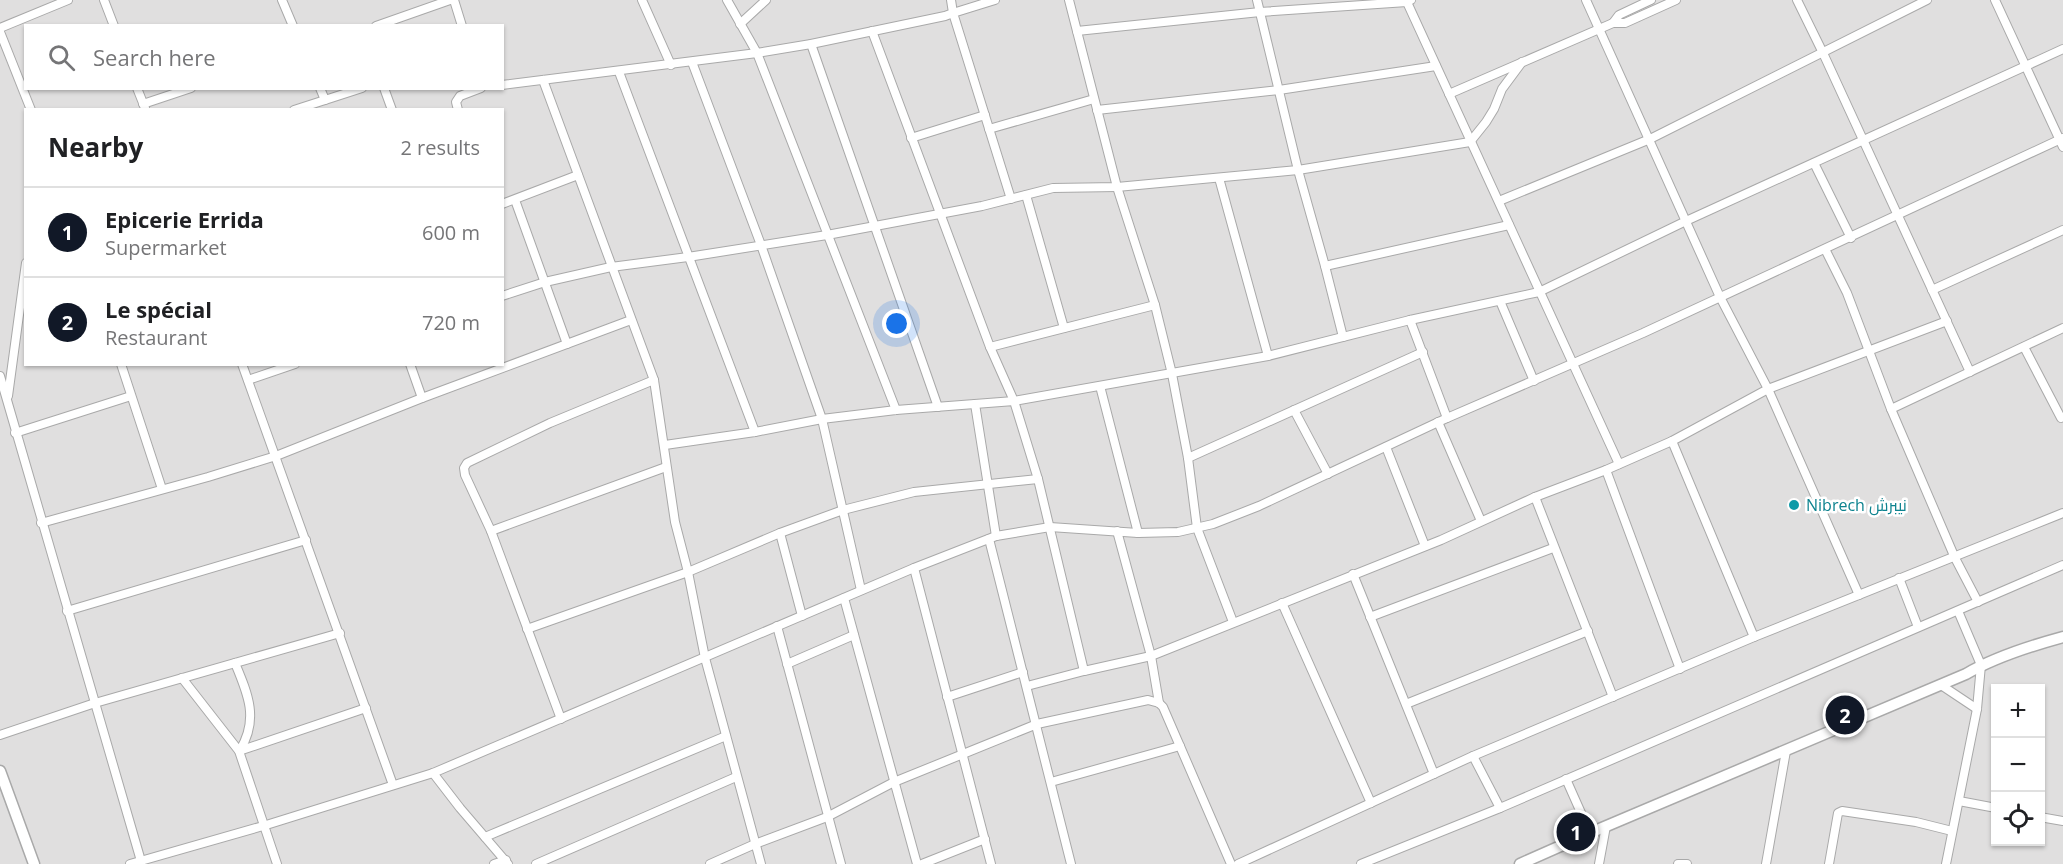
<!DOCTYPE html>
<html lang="en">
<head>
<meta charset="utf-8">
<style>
  body { margin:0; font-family:"Open Sans",Cairo,sans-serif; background:#f2f2f2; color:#202124 }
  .controls { position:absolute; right:18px; bottom:18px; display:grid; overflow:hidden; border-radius:0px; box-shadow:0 2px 4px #0004 }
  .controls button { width:54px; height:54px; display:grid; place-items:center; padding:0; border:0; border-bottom:2px solid #e0e0e0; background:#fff; color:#202124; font:30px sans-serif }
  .you { position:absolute; left:897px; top:324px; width:21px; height:21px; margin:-15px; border:4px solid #fff; border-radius:50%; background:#1a73e8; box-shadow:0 0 0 9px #1a73e833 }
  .badge { display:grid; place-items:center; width:39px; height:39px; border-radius:50%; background:#111827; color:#fff; font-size:20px; font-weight:700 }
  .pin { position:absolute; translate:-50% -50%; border:3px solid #fff; box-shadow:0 2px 6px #0006 }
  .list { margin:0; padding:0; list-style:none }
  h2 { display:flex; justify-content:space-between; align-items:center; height:78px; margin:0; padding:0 24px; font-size:26px }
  h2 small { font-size:20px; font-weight:400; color:#757577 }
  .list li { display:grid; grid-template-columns:39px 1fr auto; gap:18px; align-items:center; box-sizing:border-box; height:90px; padding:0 24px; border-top:2px solid #e0e0e0 }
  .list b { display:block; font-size:22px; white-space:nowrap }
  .list p { margin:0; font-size:20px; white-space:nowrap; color:#757577 }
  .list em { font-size:20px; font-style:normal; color:#757577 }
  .icon { flex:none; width:33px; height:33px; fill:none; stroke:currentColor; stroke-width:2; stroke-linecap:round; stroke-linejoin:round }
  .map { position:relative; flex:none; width:2063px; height:864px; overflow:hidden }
  .search { position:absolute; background:#fff; box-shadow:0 2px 4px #0004; left:24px; top:24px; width:480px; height:66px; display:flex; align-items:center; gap:15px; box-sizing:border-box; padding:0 21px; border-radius:0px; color:#757577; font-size:22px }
  .panel { position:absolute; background:#fff; box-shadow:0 2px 4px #0004; left:24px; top:108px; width:480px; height:258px; border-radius:0px }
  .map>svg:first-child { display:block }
  .residential { fill:#e0dfdf; fill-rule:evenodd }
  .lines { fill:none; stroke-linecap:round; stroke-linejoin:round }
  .minor-casing { stroke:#a9a9a9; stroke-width:10 }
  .tertiary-casing { stroke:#a9a9a9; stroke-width:13 }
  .minor { stroke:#fff; stroke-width:8 }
  .tertiary { stroke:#fff; stroke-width:10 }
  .culture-dot { fill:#0f9aa8; stroke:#fff; stroke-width:2 }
  .labels { text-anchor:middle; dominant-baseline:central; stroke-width:5; stroke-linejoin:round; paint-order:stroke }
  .culture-label { font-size:16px; fill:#0d838f; stroke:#fff; text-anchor:start }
</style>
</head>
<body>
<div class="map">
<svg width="2063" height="864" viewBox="0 0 2063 864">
  <rect width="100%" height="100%" fill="#f2efe9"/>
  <path class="residential" d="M 0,0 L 2063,0 L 2063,864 L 0,864 ZM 26,26 L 502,26 L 502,88 L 26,88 ZM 26,110 L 502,110 L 502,364 L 26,364 ZM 1996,688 L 2040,688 L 2040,842 L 1996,842 Z"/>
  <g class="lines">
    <defs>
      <g id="minor">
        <path d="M 104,0 L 114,26"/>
        <path d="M 282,0 L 293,26"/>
        <path d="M 454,0 L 462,26"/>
        <path d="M 642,0 L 671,65"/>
        <path d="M 727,0 L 757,53 L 896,410"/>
        <path d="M 995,0 L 953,13 L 1011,199"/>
        <path d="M 1069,0 L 1117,187 L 1155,305 L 1172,374 L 1188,458 L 1197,528 L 1233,622"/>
        <path d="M 1257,0 L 1298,170 L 1325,266 L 1509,225"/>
        <path d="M 1406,0 L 1619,464"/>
        <path d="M 1586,0 L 1720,297 L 1768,389 L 1859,595"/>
        <path d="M 1797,0 L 1823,53 L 1970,372"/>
        <path d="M 1995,0 L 2063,147"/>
        <path d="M 1613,23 L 1625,23 L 1676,0"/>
        <path d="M 740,24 L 766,0"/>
        <path d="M 376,26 L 450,0"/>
        <path d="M 0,28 L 68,0"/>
        <path d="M 872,31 L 990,347 L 1014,401 L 1268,356 L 1410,320 L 1539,292 L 1686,221 L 2063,49"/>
        <path d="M 1077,31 L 1260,12 L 1407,2 L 1411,0"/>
        <path d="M 0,32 L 31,110"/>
        <path d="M 811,44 L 938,407"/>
        <path d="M 692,62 L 761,245 L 822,419 L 861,590"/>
        <path d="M 619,72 L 755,432"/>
        <path d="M 543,80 L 654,380 L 675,522 L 688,572 L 705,658 L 761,864"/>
        <path d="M 502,85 L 757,53 L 811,44 L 945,16 L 953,13 L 951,0"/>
        <path d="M 137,88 L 145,108"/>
        <path d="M 320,88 L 325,100 L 362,88"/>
        <path d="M 384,88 L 392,110"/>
        <path d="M 1449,94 L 1613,23 L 1619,15 L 1651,0"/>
        <path d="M 143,104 L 191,88"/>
        <path d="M 294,110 L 325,100"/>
        <path d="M 458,110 L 456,102 L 460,96 L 481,88"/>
        <path d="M 1097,110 L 1279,90 L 1436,66"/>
        <path d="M 989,129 L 1094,99"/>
        <path d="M 911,138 L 985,115"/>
        <path d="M 1814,163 L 1851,238"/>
        <path d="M 1219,178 L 1268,356"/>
        <path d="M 1026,195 L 1064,328"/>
        <path d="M 515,200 L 567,344"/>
        <path d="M 1499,201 L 1650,139 L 1927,0"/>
        <path d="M 502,204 L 578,175"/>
        <path d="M 1825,249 L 1847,293 L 1891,409 L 1955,558 L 1978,602"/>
        <path d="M 1325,266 L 1343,337"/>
        <path d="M 1932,290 L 2063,230"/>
        <path d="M 502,296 L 545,282 L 611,267 L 688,257 L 827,235 L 982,206 L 1053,188 L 1117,187 L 1298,170 L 1470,142 L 1486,122 L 1494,109 L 1502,89 L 1522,62"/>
        <path d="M 1500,301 L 1534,381"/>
        <path d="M 1410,320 L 1447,418"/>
        <path d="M 990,347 L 1155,305"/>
        <path d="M 2024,347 L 2061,418"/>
        <path d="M 121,364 L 162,489"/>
        <path d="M 242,364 L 393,785"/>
        <path d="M 410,364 L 422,398"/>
        <path d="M 0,376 L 141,861"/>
        <path d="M 248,380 L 295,364"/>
        <path d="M 1100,386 L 1138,533"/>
        <path d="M 8,396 L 26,263"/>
        <path d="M 975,404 L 996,536"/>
        <path d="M 1891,409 L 2063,328"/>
        <path d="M 1294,410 L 1328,474"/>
        <path d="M 1438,422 L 1481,521"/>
        <path d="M 15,433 L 131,396"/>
        <path d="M 1672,441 L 1754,637"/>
        <path d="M 665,445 L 755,432 L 822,419 L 896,410 L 1014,401 L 1038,479 L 1084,671 L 1027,686"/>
        <path d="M 1386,447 L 1425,546"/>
        <path d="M 1188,458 L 1423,352"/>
        <path d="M 1606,470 L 1680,669"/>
        <path d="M 1535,497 L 1613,697"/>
        <path d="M 41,523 L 208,477 L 276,456 L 422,398 L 631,320"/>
        <path d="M 491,531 L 666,467"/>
        <path d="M 1117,531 L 1151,656 L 1159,703"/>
        <path d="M 780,533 L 802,616"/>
        <path d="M 989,539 L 1071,864"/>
        <path d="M 914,568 L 991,864"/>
        <path d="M 1353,574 L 1434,774"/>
        <path d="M 1899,578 L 1918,627"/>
        <path d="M 844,598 L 917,864"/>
        <path d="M 1282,603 L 1371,803"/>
        <path d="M 67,611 L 306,540"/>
        <path d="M 1370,617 L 1553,548"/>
        <path d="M 777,626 L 841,864"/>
        <path d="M 527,629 L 688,572 L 780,533 L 843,510 L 914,492 L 1038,479"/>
        <path d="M 235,663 C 248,694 259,719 240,750"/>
        <path d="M 787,664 L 854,635"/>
        <path d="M 1084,671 L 1151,656 L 1441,540 L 1535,497 L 1606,470 L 1672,441 L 1768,389 L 1947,321"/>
        <path d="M 182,678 L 239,751 L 277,864"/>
        <path d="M 1941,685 L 1977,709"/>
        <path d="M 947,697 L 1023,672"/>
        <path d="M 1406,704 L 1588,631"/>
        <path d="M 561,719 L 491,531 L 465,475 L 464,468 L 467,463 L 550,423 L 654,380"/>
        <path d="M 0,735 L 95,703 L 340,633"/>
        <path d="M 239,751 L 366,708"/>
        <path d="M 1473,756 L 1500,808"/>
        <path d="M 433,773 L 460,808 L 508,864"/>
        <path d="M 1566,779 L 1590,833"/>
        <path d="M 1051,782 L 1180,746"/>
        <path d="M 1959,801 L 1996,808"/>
        <path d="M 2040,817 L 2063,821"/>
        <path d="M 485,837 L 726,736"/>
        <path d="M 130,864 L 263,826 L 433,773 L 914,568 L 996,536 L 1050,527 L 1138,533 L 1178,532 L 1213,524 L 1259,506 L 1447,418 L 1643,333 L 2063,138"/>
        <path d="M 494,864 L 506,860"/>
        <path d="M 536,864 L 736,777"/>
        <path d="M 710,864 L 755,844 L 827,817 L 894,782 L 1037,724 L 1148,700 L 1159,703 L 1163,707 L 1231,864"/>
        <path d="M 922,864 L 985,839"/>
        <path d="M 1238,864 L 1473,756 L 1754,637 L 2063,513"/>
        <path d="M 1361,864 L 1500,808 L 2063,565"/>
        <path d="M 1599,864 L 1606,826"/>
        <path d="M 1678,864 L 1687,864"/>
        <path d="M 1766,864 L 1786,751"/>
        <path d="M 1829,864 L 1838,813 L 1842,811 L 1916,822 L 1952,831"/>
        <path d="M 1946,864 L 1977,709 L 1981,665 L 1958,611"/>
      </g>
      <g id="tertiary">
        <path d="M 0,771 L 34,864"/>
        <path d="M 1520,864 L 1590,833 L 1966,674 C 1995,657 2030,646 2063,637"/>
      </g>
    </defs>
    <use href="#minor" class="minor-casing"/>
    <use href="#tertiary" class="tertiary-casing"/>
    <use href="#minor" class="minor"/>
    <use href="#tertiary" class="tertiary"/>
  </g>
  <circle class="culture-dot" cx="1794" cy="505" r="6"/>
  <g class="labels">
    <g class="culture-label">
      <text x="1806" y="505">Nibrech نيبرش</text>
    </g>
  </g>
</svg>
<div class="controls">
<button>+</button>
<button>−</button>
<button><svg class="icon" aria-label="locate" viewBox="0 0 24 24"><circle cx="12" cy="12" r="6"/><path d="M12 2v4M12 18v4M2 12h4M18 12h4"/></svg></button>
</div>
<div class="you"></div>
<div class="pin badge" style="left:1576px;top:832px">1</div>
<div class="pin badge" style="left:1845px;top:715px">2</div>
<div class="search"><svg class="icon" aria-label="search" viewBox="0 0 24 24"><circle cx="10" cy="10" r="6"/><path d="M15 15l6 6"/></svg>Search here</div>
<section class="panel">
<h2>Nearby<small>2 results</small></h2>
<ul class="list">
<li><span class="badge">1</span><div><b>Epicerie Errida</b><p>Supermarket</p></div><em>600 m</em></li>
<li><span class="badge">2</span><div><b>Le spécial</b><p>Restaurant</p></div><em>720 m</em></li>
</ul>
</section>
</div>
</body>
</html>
